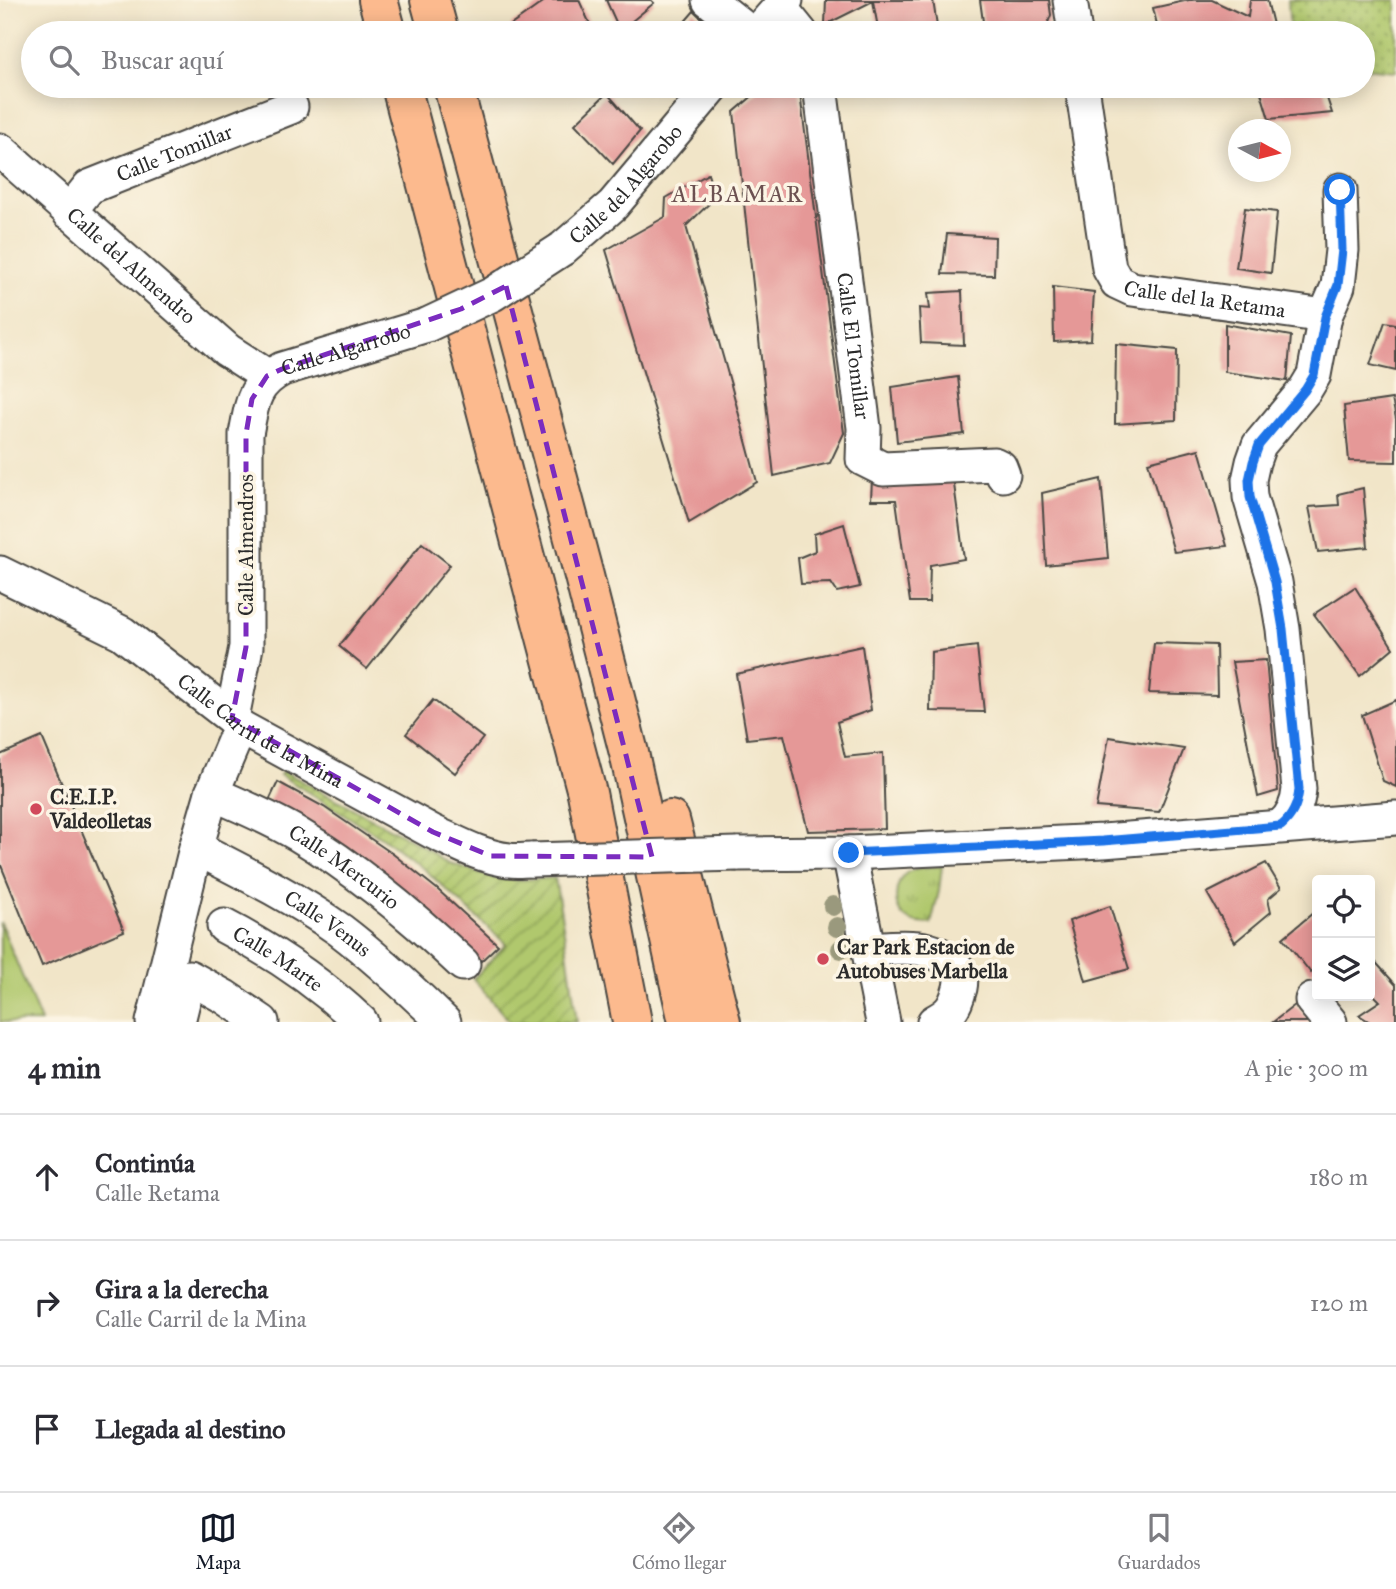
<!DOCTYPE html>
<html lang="es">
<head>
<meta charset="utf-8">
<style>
  body { margin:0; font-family:"IM FELL Great Primer",serif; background:#f2f2f3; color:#2b2b33 }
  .controls { position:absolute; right:21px; bottom:21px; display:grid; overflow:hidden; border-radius:7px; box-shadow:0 4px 18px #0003 }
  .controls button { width:63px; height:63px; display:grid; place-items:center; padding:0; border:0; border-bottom:2px solid #e1e1e2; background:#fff; color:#2b2b33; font:35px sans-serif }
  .compass { position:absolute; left:1228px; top:119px; width:63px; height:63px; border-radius:50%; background:#fff; box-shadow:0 4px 18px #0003; rotate:97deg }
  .stop { position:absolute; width:21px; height:21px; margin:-16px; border:5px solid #1a73e8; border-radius:50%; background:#fff }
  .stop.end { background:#1a73e8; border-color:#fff; box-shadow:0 2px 7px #0008 }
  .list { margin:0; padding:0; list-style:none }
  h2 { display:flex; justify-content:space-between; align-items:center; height:91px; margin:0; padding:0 28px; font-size:30px }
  h2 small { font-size:23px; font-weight:400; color:#7c7c81 }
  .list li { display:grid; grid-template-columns:46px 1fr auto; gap:21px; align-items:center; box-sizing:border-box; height:126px; padding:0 28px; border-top:2px solid #e1e1e2 }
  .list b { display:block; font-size:26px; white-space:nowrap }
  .list p { margin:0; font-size:23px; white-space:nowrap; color:#7c7c81 }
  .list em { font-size:23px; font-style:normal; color:#7c7c81 }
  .icon { flex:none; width:38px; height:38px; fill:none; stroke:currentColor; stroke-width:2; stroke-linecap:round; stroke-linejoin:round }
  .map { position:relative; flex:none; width:1396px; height:1022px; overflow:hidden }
  .search { position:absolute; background:#fff; box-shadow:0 4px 18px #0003; left:21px; right:21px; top:21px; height:77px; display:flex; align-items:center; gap:18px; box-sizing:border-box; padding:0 24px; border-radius:38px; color:#7c7c81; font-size:26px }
  .sheet { height:469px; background:#fff }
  nav { display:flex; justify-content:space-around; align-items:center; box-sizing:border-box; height:98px; border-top:2px solid #e1e1e2; background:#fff; font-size:19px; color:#7c7c81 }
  nav a { display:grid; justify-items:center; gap:4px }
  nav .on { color:#111827 }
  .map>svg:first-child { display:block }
  .grass { fill:url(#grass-tufts); stroke:#6e7a4c; stroke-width:2 }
  .park { fill:url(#park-dots); stroke:#6e7a4c; stroke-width:2 }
  .garden { fill:url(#garden-furrows); stroke:#6e7a4c; stroke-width:2 }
  .pitch { fill:#b0c86d; stroke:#6e7a4c; stroke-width:2 }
  .building { fill:#e59897 }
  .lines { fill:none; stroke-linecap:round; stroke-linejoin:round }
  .minor-casing { stroke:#494743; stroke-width:37 }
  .highway-casing { stroke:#494743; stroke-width:42 }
  .minor { stroke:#fff; stroke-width:33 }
  .highway { stroke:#fcba8e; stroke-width:38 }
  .minor-bridge-casing { stroke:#494743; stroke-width:37; stroke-linecap:butt }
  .minor-bridge { stroke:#fff; stroke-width:33 }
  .tree { fill:#9a997d }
  .route { stroke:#1a73e8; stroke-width:9 }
  .marked { fill:none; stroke:#7b2cbf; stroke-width:5; stroke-dasharray:14 9; stroke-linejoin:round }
  .poi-dot { fill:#d1495b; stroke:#fcf5e5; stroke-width:2.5 }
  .labels { text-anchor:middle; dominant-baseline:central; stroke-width:7; stroke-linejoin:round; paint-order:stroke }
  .street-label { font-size:21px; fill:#2b2b2b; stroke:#fcf5e5 }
  .poi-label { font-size:21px; font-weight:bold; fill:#2b2b2b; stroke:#fcf5e5; text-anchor:start }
  .neighbourhood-label { font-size:23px; letter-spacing:2px; fill:#6c5151; stroke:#fcf5e5 }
</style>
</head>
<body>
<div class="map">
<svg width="1396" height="1022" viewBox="0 0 1396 1022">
  <defs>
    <pattern id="grass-tufts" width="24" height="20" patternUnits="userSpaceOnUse" patternTransform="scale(1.75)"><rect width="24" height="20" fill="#b0c86d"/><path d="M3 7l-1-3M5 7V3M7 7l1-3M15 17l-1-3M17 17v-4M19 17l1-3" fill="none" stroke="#8fa35a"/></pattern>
    <pattern id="park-dots" width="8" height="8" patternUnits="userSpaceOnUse" patternTransform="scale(1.75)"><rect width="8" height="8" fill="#b0c86d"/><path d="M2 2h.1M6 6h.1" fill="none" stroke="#8fa35a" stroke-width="1.8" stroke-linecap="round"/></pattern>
    <pattern id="garden-furrows" width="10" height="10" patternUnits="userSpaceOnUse" patternTransform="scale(1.75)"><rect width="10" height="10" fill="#b0c86d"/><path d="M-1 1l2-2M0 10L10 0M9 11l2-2" fill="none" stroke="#8fa35a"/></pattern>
  </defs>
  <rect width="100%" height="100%" fill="#fcf5e5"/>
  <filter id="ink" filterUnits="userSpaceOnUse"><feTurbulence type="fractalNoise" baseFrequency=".0143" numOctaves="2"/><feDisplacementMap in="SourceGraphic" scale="14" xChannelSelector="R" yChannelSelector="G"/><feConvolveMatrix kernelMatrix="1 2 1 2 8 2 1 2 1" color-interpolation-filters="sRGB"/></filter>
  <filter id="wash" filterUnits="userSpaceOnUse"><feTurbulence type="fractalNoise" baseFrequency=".00686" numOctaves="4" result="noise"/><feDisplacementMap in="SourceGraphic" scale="28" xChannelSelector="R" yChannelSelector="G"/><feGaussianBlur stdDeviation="1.57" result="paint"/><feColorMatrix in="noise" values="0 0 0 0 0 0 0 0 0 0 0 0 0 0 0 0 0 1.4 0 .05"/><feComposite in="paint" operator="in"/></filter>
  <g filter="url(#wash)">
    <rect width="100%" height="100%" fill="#f1e5c8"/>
    <path class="grass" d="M 942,866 L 939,891 L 931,924 C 924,923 915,924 909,920 C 891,912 893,881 908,872 C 918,866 931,867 942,866 Z"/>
    <path class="park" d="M 1288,0 L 1396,0 L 1396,71 L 1363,68 L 1363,33 L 1290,33 Z"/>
    <path class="garden" d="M 283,771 L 423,846 L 450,863 L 495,878 L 518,880 L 555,878 L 567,950 L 577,1022 L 510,1022 L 473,979 L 506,944 L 425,870 L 381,837 L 280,775 Z"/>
    <path class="pitch" d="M 0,922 L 41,1022 L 0,1022 Z"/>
    <g id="blocks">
      <g class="building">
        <path d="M 546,0 L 579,0 L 594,33 L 513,33 L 511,25 Z"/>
        <path d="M 606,0 L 651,0 L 654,3 L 620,31 Z"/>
        <path d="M 826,0 L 933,0 L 938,33 L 879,33 L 873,1 L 825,25 Z"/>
        <path d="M 980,0 L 1049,0 L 1051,15 L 1044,33 L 1002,33 L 1001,29 L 984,29 Z"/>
        <path d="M 1189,0 L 1212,0 L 1248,17 L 1250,0 L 1267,0 L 1275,33 L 1159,33 L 1153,8 Z"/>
        <path d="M 694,11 L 717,33 L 675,33 Z"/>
        <path d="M 764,86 L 799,86 L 844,433 L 830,463 L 774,476 L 734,112 Z"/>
        <path d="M 1259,86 L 1323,86 L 1332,113 L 1269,119 Z"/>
        <path d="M 607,93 L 640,131 L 613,164 L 575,124 Z"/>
        <path d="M 708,174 L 715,198 L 686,226 L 731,385 L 757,482 L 689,523 L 606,250 L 665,217 L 666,198 Z"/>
        <path d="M 1245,208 L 1277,212 L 1271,273 L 1236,268 Z"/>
        <path d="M 947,234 L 995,237 L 994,275 L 942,274 Z"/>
        <path d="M 1053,287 L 1094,292 L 1091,340 L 1054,342 Z"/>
        <path d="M 962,291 L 964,345 L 921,343 L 919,308 L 930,309 L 928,293 Z"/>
        <path d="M 1385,322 L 1396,324 L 1396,371 L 1370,365 Z"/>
        <path d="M 1225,324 L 1291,336 L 1287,381 L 1225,372 Z"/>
        <path d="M 1116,344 L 1177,350 L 1176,420 L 1115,424 Z"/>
        <path d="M 958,377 L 964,434 L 897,442 L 892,387 Z"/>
        <path d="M 1392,399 L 1396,419 L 1396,462 L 1349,461 L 1344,406 Z"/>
        <path d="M 1199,449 L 1227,546 L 1174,552 L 1148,462 Z"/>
        <path d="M 953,477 L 964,559 L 930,565 L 929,602 L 910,602 L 896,500 L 871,500 L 872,479 Z"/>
        <path d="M 1101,479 L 1108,558 L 1046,565 L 1042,493 Z"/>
        <path d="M 1363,488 L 1368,547 L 1318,552 L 1309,507 L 1339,505 L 1338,494 Z"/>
        <path d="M 844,524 L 860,587 L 837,592 L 831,583 L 801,584 L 798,558 L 815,551 L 814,534 Z"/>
        <path d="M 422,543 L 450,565 L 367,669 L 339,646 Z"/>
        <path d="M 1355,587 L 1393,648 L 1360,676 L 1314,614 Z"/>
        <path d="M 1154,643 L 1216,645 L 1217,695 L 1149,693 Z"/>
        <path d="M 862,646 L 871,710 L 837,722 L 845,757 L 883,753 L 885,829 L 808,831 L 784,735 L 747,739 L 736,674 Z"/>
        <path d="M 977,646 L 984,712 L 930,711 L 931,652 Z"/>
        <path d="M 1266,660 L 1278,791 L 1258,797 L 1232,662 Z"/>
        <path d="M 433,700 L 483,738 L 455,773 L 406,734 Z"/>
        <path d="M 1396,700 L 1396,787 L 1383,781 L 1362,715 Z"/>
        <path d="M 42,737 L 124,931 L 42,966 L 0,863 L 0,755 Z"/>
        <path d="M 1109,737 L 1184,749 L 1159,812 L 1096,807 Z"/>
        <path d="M 278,782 L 324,807 L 393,854 L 437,889 L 498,945 L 480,962 L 461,944 L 267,805 Z"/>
        <path d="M 1266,863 L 1281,888 L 1268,899 L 1271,912 L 1235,942 L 1207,893 Z"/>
        <path d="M 1110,906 L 1129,969 L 1086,981 L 1069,921 Z"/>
        <path d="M 1313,913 L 1317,918 L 1317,966 L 1311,973 L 1283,938 Z"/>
        <path d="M 1370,956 L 1396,985 L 1396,1022 L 1370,1022 L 1359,1015 L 1380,1001 L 1370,991 Z"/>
        <path d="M 1295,1005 L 1311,1022 L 1273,1022 Z"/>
      </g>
    </g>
  </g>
  <g filter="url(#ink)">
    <use href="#blocks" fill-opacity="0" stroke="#494743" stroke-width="2"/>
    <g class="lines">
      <defs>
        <g id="minor">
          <path d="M 709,0 L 750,33"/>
          <path d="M 1070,0 L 1075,33"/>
          <path d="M 780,7 L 801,33"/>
          <path d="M 757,33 L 786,0"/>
          <path id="s1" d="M 820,86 L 864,428 L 863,459 L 883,469 L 994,464 L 1000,467 L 1003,475"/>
          <path id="s2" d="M 1082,86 L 1109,268 L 1117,282 L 1132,289 L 1325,316"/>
          <path id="s3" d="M 0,150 L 227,350 L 267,376"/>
          <path id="s4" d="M 69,212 L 89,187 L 291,107"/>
          <path id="s5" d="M 562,249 L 613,205 L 713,86"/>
          <path id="s6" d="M 0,573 L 122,633 L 232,718 L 240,727 L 433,832 C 457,843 482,857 509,860 C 516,861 524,860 532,860"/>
          <path id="s7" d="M 232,718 L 246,647 L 246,434 C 252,403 253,384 282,369 L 427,325"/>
          <path id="s8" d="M 212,793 C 241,806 271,818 299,835 C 359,871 412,916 463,964"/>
          <path d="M 1281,826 C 1293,816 1298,804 1299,789 L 1283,629 L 1275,582 L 1250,497 L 1249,480 L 1253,462 L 1259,445 L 1305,390 L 1314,375 L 1325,316 L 1338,286 L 1342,250 L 1340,190"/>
          <path id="s9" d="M 196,848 C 245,873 295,898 340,930 C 377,958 411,990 444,1022"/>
          <path d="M 849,853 L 883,1022"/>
          <path d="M 737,854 L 849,853 L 1103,841 L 1396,818"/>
          <path id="s10" d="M 224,926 C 274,952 320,983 361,1022"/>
          <path d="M 869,949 C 898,947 930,942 953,964 C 961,971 962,978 960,988 C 955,1007 951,1013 934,1022"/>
          <path d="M 1312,1000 L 1330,1022"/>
          <path d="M 153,1022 L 196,848 L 212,793 L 240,727"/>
          <path d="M 178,1022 L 189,977 L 225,997 L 262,1022"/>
        </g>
        <g id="highway">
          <path d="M 378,0 L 387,33"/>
          <path d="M 430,0 L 439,33"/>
          <path d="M 401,86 L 587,793 L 632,1022"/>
          <path d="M 453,86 L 584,576 L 629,753 L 688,1022"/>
          <path d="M 670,820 L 721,1022"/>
        </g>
      </defs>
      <use href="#minor" class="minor-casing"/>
      <use href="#highway" class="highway-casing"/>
      <use href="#minor" class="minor"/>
      <use href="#highway" class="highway"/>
      <defs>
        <g id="minor-bridge">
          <path d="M 427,325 L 493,294 L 562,249"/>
          <path d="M 532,860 L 737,854"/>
        </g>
      </defs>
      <use href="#minor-bridge" class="minor-bridge-casing"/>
      <use href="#minor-bridge" class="minor-bridge"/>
    </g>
    <g class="tree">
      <circle cx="833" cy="906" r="10"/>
      <circle cx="837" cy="927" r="10"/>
      <circle cx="841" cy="949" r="10"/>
    </g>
  </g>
  <g class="lines" filter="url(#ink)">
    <path class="route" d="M 849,853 L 1103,841 L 1281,826 C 1293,816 1298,804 1299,789 L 1283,629 L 1275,582 L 1250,497 L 1249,480 L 1253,462 L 1259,445 L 1305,390 L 1314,375 L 1325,317 L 1338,285 L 1342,250 L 1340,190"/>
  </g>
  <path class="marked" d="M 506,286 L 652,857 L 491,856 L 433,832 L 232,718 L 246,647 L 246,434 L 252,399 L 267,376 L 282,369 L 461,309 Z"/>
  <g class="poi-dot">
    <circle cx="36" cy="809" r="7"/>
    <circle cx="823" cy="959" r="7"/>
  </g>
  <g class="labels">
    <g class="street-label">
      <text stroke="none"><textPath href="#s4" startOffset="124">Calle Tomillar</textPath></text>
      <text stroke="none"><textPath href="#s5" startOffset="91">Calle del Algarobo</textPath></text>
      <text stroke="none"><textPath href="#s3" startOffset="175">Calle del Almendro</textPath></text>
      <text stroke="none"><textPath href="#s2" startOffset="290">Calle del la Retama</textPath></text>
      <text stroke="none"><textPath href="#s1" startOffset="262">Calle El Tomillar</textPath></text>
      <text stroke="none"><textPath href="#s7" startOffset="430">Calle Algarrobo</textPath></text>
      <text transform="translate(246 545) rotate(-90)">Calle Almendros</text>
      <text stroke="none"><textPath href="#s6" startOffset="306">Calle Carril de la Mina</textPath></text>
      <text stroke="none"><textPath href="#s8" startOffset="152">Calle Mercurio</textPath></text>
      <text stroke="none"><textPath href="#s9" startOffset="152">Calle Venus</textPath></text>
      <text stroke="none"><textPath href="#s10" startOffset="63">Calle Marte</textPath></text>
    </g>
    <g class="poi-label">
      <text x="50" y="797">C.E.I.P.<tspan x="50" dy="24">Valdeolletas</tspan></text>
      <text x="837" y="947">Car Park Estacion de<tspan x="837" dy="24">Autobuses Marbella</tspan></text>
    </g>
    <g class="neighbourhood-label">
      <text x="738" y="194">ALBAMAR</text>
    </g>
  </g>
</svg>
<div class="controls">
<button><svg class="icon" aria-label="locate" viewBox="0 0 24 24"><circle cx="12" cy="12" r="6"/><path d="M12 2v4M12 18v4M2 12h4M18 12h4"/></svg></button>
<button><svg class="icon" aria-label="layers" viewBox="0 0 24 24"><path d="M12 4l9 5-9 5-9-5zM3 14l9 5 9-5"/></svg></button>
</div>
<svg class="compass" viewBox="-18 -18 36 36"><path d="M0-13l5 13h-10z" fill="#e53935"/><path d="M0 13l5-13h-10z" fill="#7c7c81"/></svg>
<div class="stop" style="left:1340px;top:190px"></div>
<div class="stop end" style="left:849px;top:853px"></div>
<div class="search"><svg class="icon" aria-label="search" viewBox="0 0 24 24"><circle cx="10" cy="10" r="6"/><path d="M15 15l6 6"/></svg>Buscar aquí</div>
</div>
<section class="sheet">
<h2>4 min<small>A pie · 300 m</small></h2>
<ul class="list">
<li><svg class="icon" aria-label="ahead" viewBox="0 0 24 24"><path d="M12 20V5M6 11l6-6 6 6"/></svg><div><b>Continúa</b><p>Calle Retama</p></div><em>180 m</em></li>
<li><svg class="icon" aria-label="right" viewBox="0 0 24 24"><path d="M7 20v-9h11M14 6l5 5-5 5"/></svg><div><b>Gira a la derecha</b><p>Calle Carril de la Mina</p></div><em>120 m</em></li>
<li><svg class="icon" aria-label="arrive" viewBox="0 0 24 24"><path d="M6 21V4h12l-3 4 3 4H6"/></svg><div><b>Llegada al destino</b></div></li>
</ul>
</section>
<nav>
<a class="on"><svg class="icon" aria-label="map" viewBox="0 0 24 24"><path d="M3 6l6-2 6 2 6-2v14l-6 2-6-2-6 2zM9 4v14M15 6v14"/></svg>Mapa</a>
<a><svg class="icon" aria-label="directions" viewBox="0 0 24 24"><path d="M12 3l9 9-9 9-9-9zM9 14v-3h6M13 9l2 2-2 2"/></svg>Cómo llegar</a>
<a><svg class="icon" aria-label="saved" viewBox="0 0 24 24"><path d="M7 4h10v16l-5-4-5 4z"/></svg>Guardados</a>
</nav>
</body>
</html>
